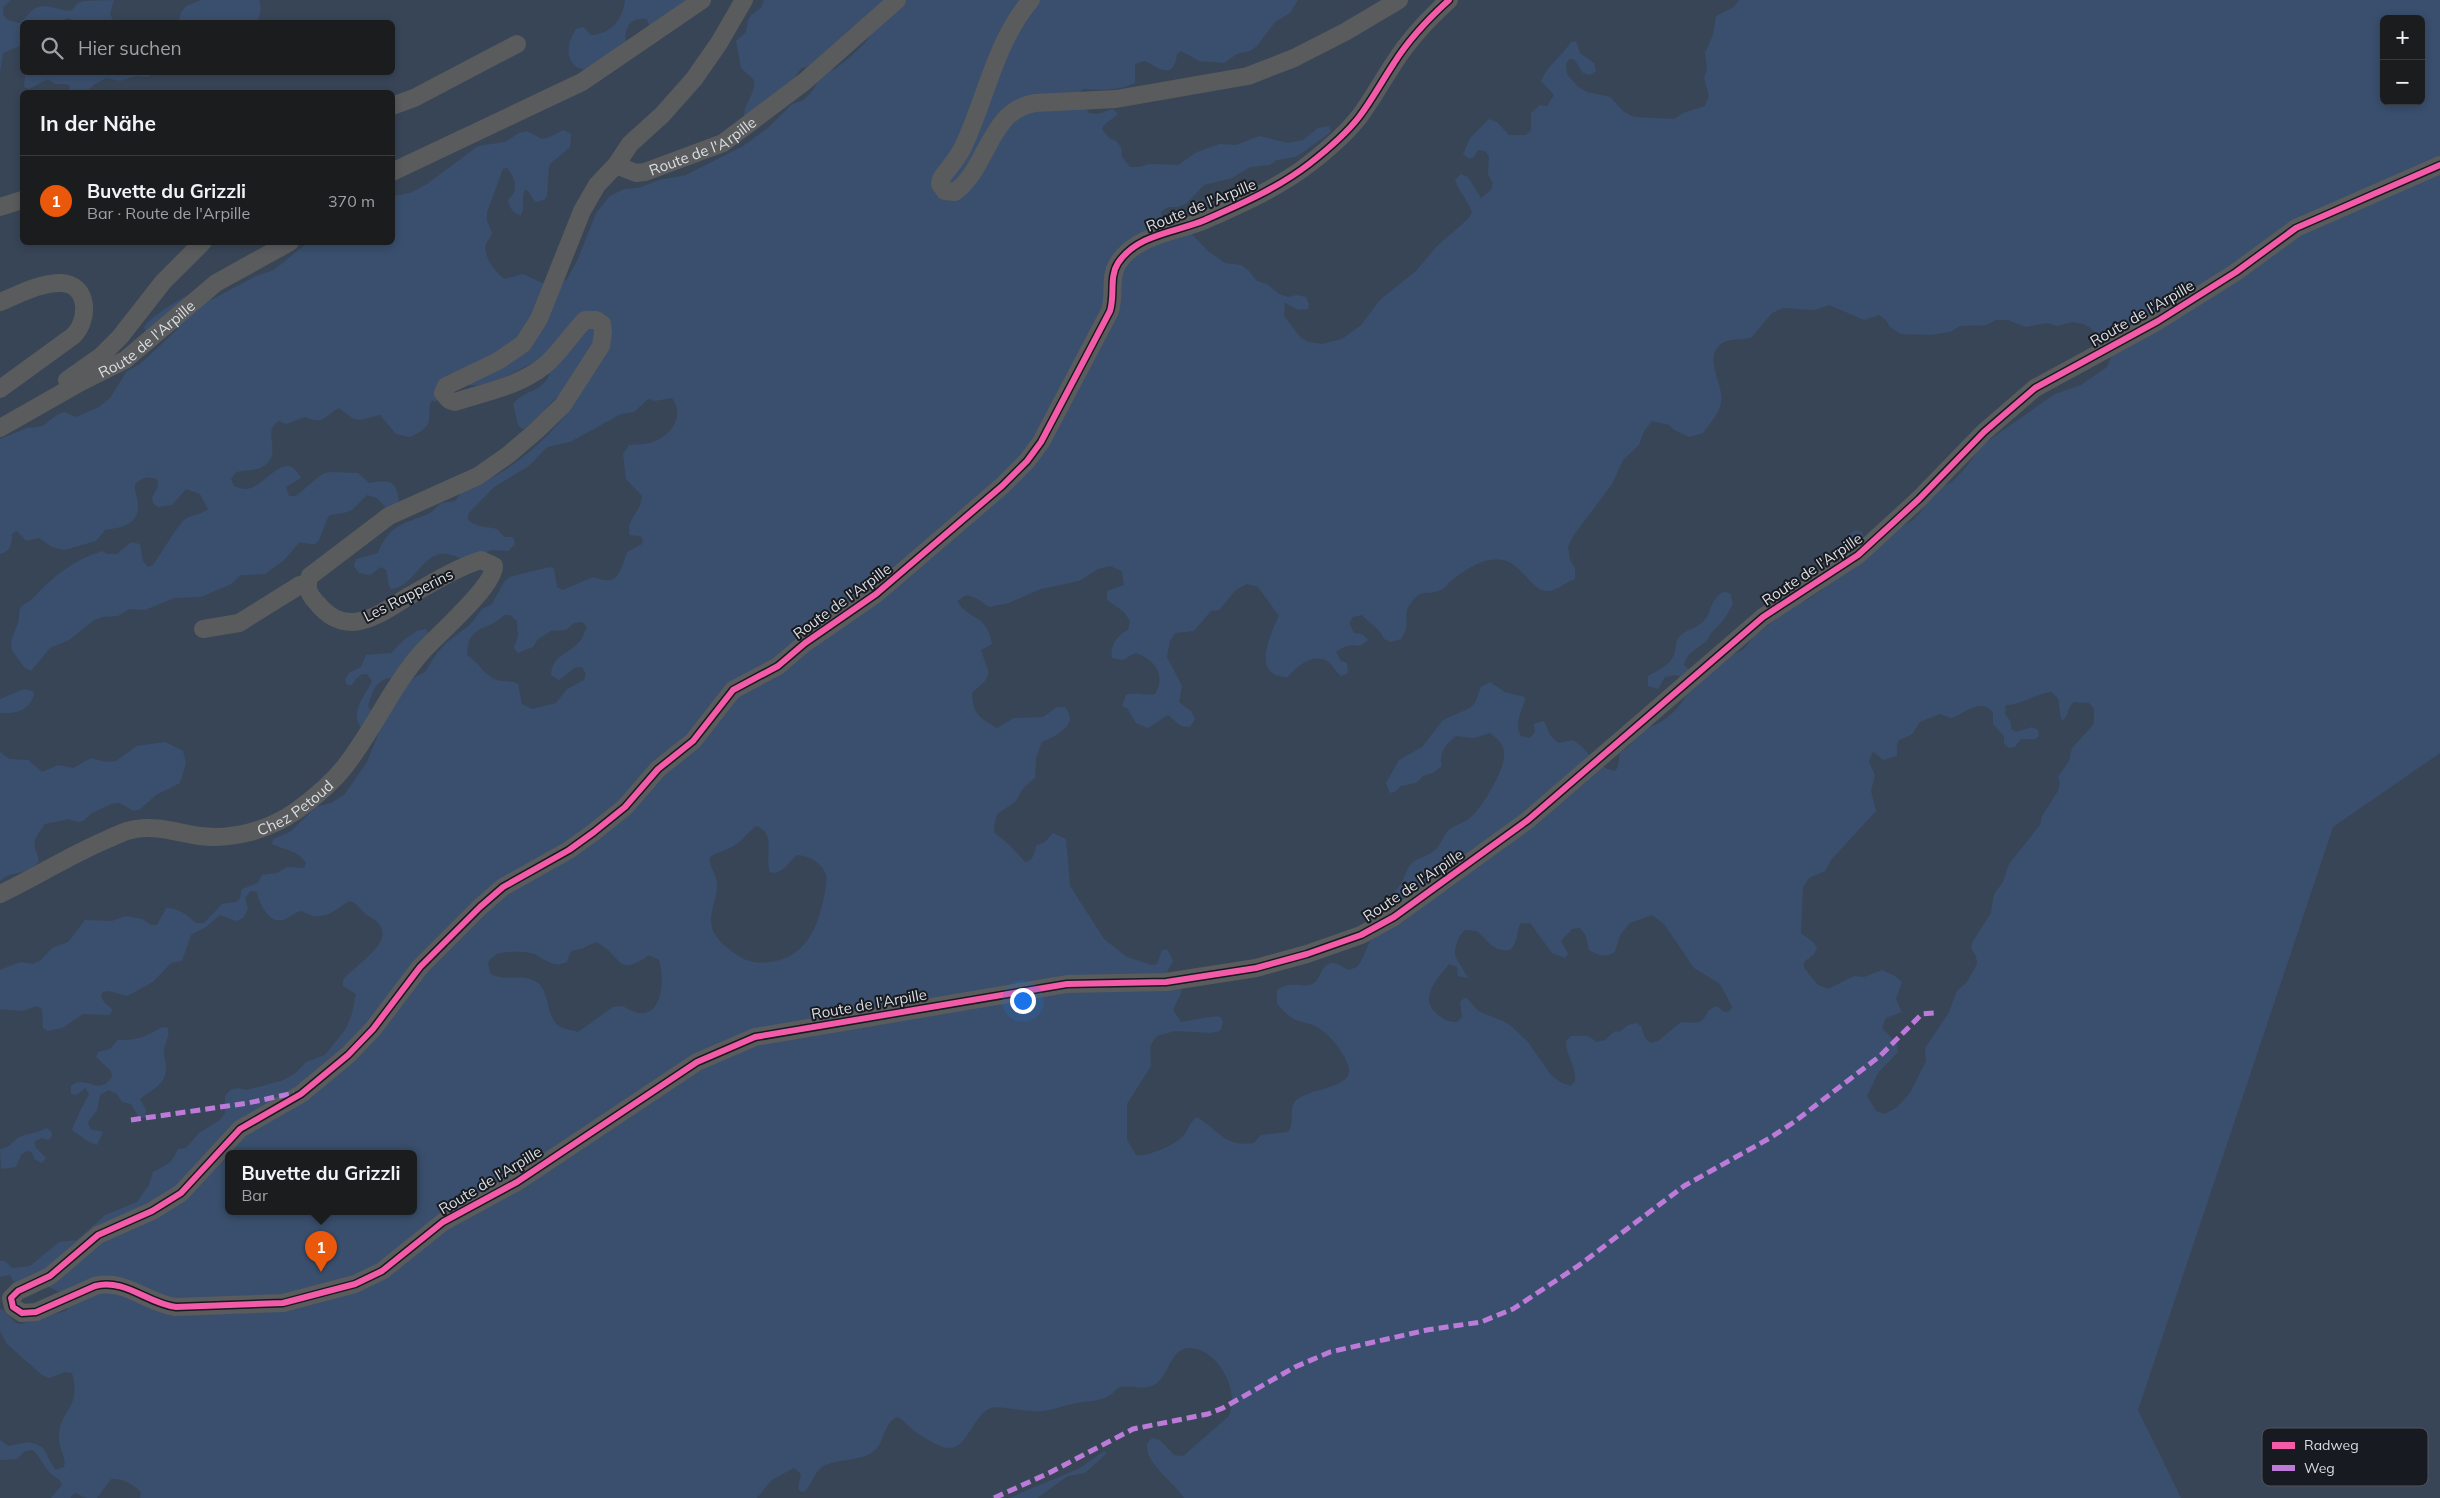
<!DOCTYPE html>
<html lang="de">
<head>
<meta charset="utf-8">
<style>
  body { margin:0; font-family:Mulish,sans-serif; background:#27292b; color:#f1f3f6 }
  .controls { position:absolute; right:15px; top:15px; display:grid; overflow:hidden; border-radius:8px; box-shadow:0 2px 8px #0003 }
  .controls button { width:45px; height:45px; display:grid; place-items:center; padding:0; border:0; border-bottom:1px solid #383a3c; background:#1a1c1e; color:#f1f3f6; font:25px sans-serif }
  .you { position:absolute; left:1022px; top:1000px; width:18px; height:18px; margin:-12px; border:4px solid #fff; border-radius:50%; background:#1a73e8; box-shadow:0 0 0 8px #1a73e833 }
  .badge { display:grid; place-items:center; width:32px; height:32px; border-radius:50%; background:#ea580c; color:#fff; font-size:16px; font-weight:700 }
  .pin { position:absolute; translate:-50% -41px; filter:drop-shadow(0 1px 2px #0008) }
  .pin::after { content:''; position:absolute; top:26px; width:18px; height:15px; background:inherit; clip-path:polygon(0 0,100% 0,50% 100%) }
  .popup { position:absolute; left:225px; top:1150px; width:192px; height:65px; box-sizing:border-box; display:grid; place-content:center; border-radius:8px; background:#1a1c1e; filter:drop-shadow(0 1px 4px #0005); font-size:16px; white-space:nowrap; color:#9fa1a4 }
  .popup b { font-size:19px; color:#f1f3f6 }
  .popup::after { content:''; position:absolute; left:50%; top:100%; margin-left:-10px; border:10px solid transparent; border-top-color:#1a1c1e }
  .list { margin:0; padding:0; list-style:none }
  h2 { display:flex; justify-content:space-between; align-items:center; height:65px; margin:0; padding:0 20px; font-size:21px }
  h2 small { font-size:16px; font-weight:400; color:#9fa1a4 }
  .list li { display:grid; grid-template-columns:32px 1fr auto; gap:15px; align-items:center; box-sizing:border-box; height:90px; padding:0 20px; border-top:1px solid #383a3c }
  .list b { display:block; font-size:19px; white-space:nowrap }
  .list p { margin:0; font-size:16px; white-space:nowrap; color:#9fa1a4 }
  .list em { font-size:16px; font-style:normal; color:#9fa1a4 }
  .icon { flex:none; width:28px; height:28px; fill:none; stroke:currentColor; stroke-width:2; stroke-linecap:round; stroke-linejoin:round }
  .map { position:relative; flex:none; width:2440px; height:1498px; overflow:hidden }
  .search { position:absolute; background:#1a1c1e; box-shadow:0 2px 8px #0003; left:20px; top:20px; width:375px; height:55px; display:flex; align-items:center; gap:12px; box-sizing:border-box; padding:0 18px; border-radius:8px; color:#9fa1a4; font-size:19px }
  .panel { position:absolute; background:#1a1c1e; box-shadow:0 2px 8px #0003; left:20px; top:90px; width:375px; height:155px; border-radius:8px }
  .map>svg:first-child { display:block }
  .green { fill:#384557; fill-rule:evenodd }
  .forest { fill:#3a4f6d; fill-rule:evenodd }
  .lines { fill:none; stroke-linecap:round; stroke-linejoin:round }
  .minor { stroke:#5a5b5c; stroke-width:18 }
  .quiet { stroke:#bd7bd9; stroke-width:5; stroke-dasharray:10 5; stroke-linecap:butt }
  .cycleway-casing { stroke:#171a20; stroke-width:9 }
  .cycleway { stroke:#f35aa7; stroke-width:6 }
  .labels { text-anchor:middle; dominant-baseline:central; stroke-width:4; stroke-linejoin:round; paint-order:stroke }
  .street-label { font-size:15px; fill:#dadde1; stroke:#171a20 }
  .key { fill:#171a20; stroke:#52545a; stroke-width:1 }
  .key-label { font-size:14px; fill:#dadde1 }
</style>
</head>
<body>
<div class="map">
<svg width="2440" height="1498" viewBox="0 0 2440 1498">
  <rect width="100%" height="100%" fill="#222528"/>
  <path class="green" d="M 0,0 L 2440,0 L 2440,1498 L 0,1498 ZM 2384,19 L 2421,19 L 2421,101 L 2384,101 ZM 22,22 L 392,22 L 392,72 L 22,72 ZM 22,92 L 392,92 L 392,242 L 22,242 ZM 228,1153 L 414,1153 L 414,1211 L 228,1211 Z"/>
  <g class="forest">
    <path d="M 0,0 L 11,0 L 3,7 L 3,14 L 7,20 L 19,23 C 25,20 28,13 34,9 C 46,2 58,11 71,11 L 78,3 L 84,1 L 114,0 L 110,14 L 114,22 L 77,22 L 68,18 L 59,22 L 22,22 L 22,45 L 3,53 L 0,73 Z"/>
    <path d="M 201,0 L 259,0 C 262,8 260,15 257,22 L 178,22 C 184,3 186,7 201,0 Z"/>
    <path d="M 625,0 L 697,0 L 647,29 L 649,25 L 647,19 C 628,17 624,29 626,45 L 590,72 C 586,69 579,69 575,66 C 564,54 569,41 576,29 L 583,27 L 591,35 C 611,34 623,20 625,0 Z"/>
    <path d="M 764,0 L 1298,0 L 1290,13 L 1275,22 L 1257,46 L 1250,51 L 1237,54 L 1224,63 L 1199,61 L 1181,51 L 1177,54 C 1174,80 1160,69 1145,61 L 1135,64 L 1135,83 C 1118,91 1101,90 1083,89 L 1078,94 L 1089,113 L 1098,114 L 1113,109 L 1118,114 C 1112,120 1106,121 1102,129 L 1109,138 L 1116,141 L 1121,147 L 1122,157 L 1130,167 L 1139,167 L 1149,164 L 1178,165 L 1197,152 L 1220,144 L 1236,145 L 1259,136 L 1288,143 L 1303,140 L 1318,128 L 1329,126 L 1331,132 L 1296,157 L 1277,160 L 1270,165 L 1250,167 L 1232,178 L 1204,185 L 1186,204 L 1178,207 L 1168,207 L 1161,212 L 1162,218 L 1174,228 L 1190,232 L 1208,251 L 1225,263 L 1241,265 L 1248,270 L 1257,281 L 1267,284 L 1279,294 L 1288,297 L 1296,295 L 1306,297 L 1309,304 L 1308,309 L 1299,310 L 1285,303 L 1284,316 L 1301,338 L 1309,342 L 1322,344 L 1342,339 L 1361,325 L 1380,300 L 1417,270 L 1437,246 L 1469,218 L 1472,212 C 1468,200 1459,192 1455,180 L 1461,174 L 1468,177 L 1481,198 L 1491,190 L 1493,183 L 1488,175 L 1489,156 L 1485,151 L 1478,150 L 1474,157 L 1469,159 L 1463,154 L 1470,138 L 1489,119 L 1497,122 L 1509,135 L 1526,135 L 1531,130 L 1531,113 L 1540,105 L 1547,106 L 1554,95 L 1541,81 C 1547,66 1562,56 1571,42 L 1576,41 L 1580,53 L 1594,63 L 1596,71 L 1590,75 L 1583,73 L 1574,59 L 1569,59 L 1566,64 L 1567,74 L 1577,86 L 1587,92 L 1610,97 L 1623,111 L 1634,117 L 1674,119 L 1683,113 L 1705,106 L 1709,96 L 1704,78 L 1707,69 L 1705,53 L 1713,35 L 1716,16 L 1734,7 L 1739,0 L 2440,0 L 2440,753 L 2333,827 L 2138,1410 L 2181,1498 L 1184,1498 C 1173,1481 1145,1464 1147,1444 L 1152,1438 L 1160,1440 L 1174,1455 L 1183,1456 L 1228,1417 C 1242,1393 1218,1348 1189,1348 C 1167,1349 1170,1383 1148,1387 C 1138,1389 1127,1384 1118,1388 C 1115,1390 1113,1394 1109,1396 C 1098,1402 1084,1401 1072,1404 C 1062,1406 1054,1410 1043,1411 C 1029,1413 999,1405 991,1408 C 974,1413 967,1450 948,1448 C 941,1448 917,1434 912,1429 C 906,1424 904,1420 897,1417 C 884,1423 885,1438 877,1448 C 864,1463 838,1457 822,1467 C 813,1474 812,1485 804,1492 L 800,1491 L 798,1488 L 801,1474 L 794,1468 L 772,1480 L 757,1498 L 140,1498 L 141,1492 C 133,1484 123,1478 111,1479 L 97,1498 L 87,1498 L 75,1493 L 70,1498 L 51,1498 L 62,1485 C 60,1478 55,1478 50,1473 C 44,1466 40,1457 33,1450 L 25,1451 L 17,1459 L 0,1460 L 0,1440 L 8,1446 L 28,1442 L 36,1444 L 43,1448 L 55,1470 L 64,1467 C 67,1457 58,1448 59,1437 C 59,1409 82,1410 72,1373 L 65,1372 L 49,1378 L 42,1375 L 7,1344 L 0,1331 L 0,1310 L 2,1309 L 16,1323 L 20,1324 L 66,1311 L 69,1306 L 64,1294 L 49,1287 L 42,1289 L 16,1285 L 10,1275 L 0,1277 L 0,1261 L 5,1261 L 12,1268 L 30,1266 L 59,1242 L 77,1240 L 105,1215 L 137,1202 L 149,1185 L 153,1172 L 171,1162 L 178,1149 L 186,1148 L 199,1133 L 220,1120 L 225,1113 L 225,1096 L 230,1090 L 238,1088 L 246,1090 L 281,1081 L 296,1073 L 306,1062 L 325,1055 L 345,1030 L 351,1017 L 356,994 L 343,986 L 343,980 C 355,964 406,937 370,917 C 361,912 359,903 349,901 C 333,912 321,923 302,911 C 295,912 290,917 283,920 C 269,924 259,903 257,892 L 251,891 L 245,898 L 248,909 L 243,918 L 236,921 L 220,915 L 206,927 L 191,935 L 182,961 L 171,963 L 153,982 L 127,996 L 109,991 L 103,992 L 101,996 L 104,1002 L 113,1010 L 109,1015 L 83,1014 L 62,1028 L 48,1031 L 43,1028 L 42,1009 L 36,1006 L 23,1011 L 0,1009 L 0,970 L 20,962 L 33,964 L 41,960 L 52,948 L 68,942 L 85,920 L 112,921 L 126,916 L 142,919 L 151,925 L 157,925 L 166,908 C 180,908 186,915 196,923 L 204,923 L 222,904 L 236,902 L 240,898 L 242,889 L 258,883 L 262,875 L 277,873 L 287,867 L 304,868 L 306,863 C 298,850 284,850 272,844 L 273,839 L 290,832 L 316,807 L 331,803 L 344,795 L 367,762 L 380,730 L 362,729 C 348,713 366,695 372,681 L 367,674 C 358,674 357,678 352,685 L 347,685 L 345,680 L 349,673 L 361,667 L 366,655 L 391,653 L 405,639 L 417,631 L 426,629 L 428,632 L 426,638 L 399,677 C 377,677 374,687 368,706 L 373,714 L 415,677 L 425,672 L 437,653 L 447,642 L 470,625 L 482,609 L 492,604 L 504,582 L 509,577 L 550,567 L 554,569 L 557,587 L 563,590 L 593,577 C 618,586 619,575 627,552 L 642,544 L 643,539 L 640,536 L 630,535 C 625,520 642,511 642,496 L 626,479 L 623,454 L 629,445 C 637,444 645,445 653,442 C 672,435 685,415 672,398 L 655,401 L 648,399 L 634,412 L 621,414 L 570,442 L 547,447 L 529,466 L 494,487 L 468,514 L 468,520 C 477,528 486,526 497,529 L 504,537 L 513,537 L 515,544 L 508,551 L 491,550 L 465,561 C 423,535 421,586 391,589 L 389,586 L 386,570 L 381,567 L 370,575 L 359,573 L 354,566 L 356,559 L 378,553 C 389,525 403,524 428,514 C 433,512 436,507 440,504 C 444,502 451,502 455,501 L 467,484 C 473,483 480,483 486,480 C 516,468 556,430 574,404 L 570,394 C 565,395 558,396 555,399 C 543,409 538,426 522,429 L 518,425 L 513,404 C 526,387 545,395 552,367 L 535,362 C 518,369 484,392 466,384 C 462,382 457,377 454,374 L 448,374 L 439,383 L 439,399 L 435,402 L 432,400 C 426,409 433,420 425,428 C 421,432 415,434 410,437 L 396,434 L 380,415 L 360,420 L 352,418 L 339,408 C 323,417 324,425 305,417 L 286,424 L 279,421 C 259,432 287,456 260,468 C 252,471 244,470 236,472 L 231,479 L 234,486 C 237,487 242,489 246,489 C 266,488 285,446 301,478 L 286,487 L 289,496 L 296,496 L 322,474 L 330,472 L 358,473 L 369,483 C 388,480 397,478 399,503 L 387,509 L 377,498 L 367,495 L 352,510 L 344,513 L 330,515 C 324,521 322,541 315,544 C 312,545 304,542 299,543 L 283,561 L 265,574 L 241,575 L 231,584 L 201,597 L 174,598 L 145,610 L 129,609 L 118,616 L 103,617 L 94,620 L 69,640 L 50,648 L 31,671 L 24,667 L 12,650 L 11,641 L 18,623 L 20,608 C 25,603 31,601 35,596 C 53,576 76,559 102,551 L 107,554 L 117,554 L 131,542 L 140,544 L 143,561 L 148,567 L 153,565 C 163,551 172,534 183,521 C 190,514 200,516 208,509 L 200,494 L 186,489 L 172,505 L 158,507 L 153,503 L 152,498 L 158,486 L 157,479 C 147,476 143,477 135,484 C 134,493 139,500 138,508 C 137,526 118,528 105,530 L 96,541 L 64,550 L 52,547 L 39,538 L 26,541 L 17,531 L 12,534 C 12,544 11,551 0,554 L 0,439 L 27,428 L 43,426 L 58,414 L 65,412 L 76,417 L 99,407 L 110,398 L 127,371 L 140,364 L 179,328 L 170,320 L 146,332 L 144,327 C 150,317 186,294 198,291 L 207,301 L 213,299 L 256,276 L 274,270 L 307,243 L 392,242 L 393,196 L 410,193 L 427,184 L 478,146 L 505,142 L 519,133 L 527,131 L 542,139 L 550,137 L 563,130 L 571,134 L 570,147 L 549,165 L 547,196 L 544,200 L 535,202 L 528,191 L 525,190 C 520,199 526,207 521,215 C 513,214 509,207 508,200 C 519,191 516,179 507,168 L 503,169 L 487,212 L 487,221 L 492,233 C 491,238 486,242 485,247 C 485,258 496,274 505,279 L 523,274 L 540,282 L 557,286 L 562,283 L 567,279 L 578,259 L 596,213 L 610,196 L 624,189 L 638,188 L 659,180 L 686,175 L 743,146 L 769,127 L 792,104 L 804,100 L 814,89 L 817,82 L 828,71 L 835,69 L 848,59 L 864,44 L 871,35 L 815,65 L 801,68 L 791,84 L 749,118 L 744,116 C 744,103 756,94 754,80 L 741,68 L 736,41 L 746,32 L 748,21 L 751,15 L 761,8 ZM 2384,19 L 2421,19 L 2421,101 L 2384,101 ZM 1829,305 L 1864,320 L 1879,315 L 1886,320 L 1890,327 L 1901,334 L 1931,335 L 1950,332 L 1960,326 L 1986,325 L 1996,320 L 2008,320 L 2026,327 L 2047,323 L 2057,326 L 2072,322 L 2084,324 L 2092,329 L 2109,350 L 2111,357 L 2107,367 L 2081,385 L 2055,394 L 1979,447 C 1973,459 1961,475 1950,483 C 1947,485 1943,485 1940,488 C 1923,501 1921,524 1894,528 L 1872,554 L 1865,553 L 1866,544 L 1862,532 L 1856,530 C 1836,542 1835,546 1840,567 L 1821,591 L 1807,600 L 1797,603 L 1753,637 L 1745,648 L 1735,654 L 1713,658 L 1692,673 L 1684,665 C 1688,651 1695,651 1705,642 C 1708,640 1710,635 1712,632 C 1722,622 1728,616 1733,603 L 1730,593 L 1723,592 C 1709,601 1713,610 1704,621 C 1697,628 1688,629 1681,635 C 1674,640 1677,650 1673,657 C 1668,666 1657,671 1648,676 L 1648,686 L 1658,689 L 1665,677 L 1675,675 L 1682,677 L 1689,690 C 1682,705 1671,717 1657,724 C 1653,726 1649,726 1646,729 C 1634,736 1634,745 1620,752 L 1618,767 L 1615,771 C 1596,768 1589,750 1573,740 L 1558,743 L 1550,735 L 1544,721 L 1534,724 L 1535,732 L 1530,738 L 1521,736 C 1513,722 1523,712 1525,697 L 1505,692 L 1490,682 L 1481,687 L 1475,703 L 1470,708 L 1443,720 L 1422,747 L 1399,760 L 1386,783 L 1390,793 L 1395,792 L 1401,786 L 1416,783 L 1423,776 L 1433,773 L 1442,766 C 1438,753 1446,744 1456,736 L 1474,738 L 1490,733 C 1496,738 1503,743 1504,751 C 1507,767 1482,808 1470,818 C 1463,824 1454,824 1447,832 C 1441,839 1441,847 1431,853 C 1424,857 1417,858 1411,864 C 1406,869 1405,878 1401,884 C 1397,890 1392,893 1389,899 L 1392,903 L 1405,902 L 1410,914 C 1400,932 1390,917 1379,928 C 1368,938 1366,956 1357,967 L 1349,970 C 1344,968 1337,962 1332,963 C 1320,965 1322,978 1314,983 C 1303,990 1293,979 1277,990 L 1277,1004 C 1281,1008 1286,1014 1291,1017 C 1297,1022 1306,1022 1313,1025 C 1328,1032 1343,1050 1348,1065 C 1358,1090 1304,1087 1294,1103 C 1289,1112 1295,1122 1288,1132 L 1261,1135 L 1254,1143 C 1226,1148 1218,1130 1197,1117 C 1189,1122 1189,1130 1183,1136 C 1176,1145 1147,1157 1136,1155 L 1127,1140 L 1127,1104 L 1151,1066 L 1150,1047 L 1152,1043 L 1157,1036 L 1175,1031 L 1211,1033 L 1220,1031 L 1223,1022 L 1221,1017 C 1210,1015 1193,1021 1181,1022 L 1173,1010 L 1182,991 L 1167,976 L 1167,972 L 1173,961 L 1168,950 L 1162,950 L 1157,964 L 1152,965 L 1127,957 L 1104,939 L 1070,886 L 1066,839 L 1053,833 L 1045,842 L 1037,845 C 1033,853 1035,860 1025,862 C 1019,856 1014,849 1008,844 C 994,830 991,838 997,814 L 1015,802 L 1024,787 L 1035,778 L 1036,758 L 1042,742 C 1056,736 1080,725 1065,707 L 1057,707 L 1043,717 L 1014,718 L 997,728 C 979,717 973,715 972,693 L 985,681 L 989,673 L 981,650 L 992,644 C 986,612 970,622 957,601 L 966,595 L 976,598 L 989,607 L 1009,603 L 1041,589 L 1079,581 L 1098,569 L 1110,566 L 1122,571 L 1124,585 L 1107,591 L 1107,600 L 1124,612 L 1130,621 L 1128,630 C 1116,636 1110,645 1112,658 L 1123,660 L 1135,653 C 1154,658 1167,676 1155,694 C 1145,696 1137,692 1126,695 L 1122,706 L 1127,708 L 1136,723 L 1148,728 L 1168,715 L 1181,726 L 1190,727 L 1195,719 L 1191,711 L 1179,702 L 1182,686 L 1167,657 L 1170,641 L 1175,633 L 1194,631 L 1211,611 L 1219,610 L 1236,590 L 1247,584 L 1258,587 L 1279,616 C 1270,635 1250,677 1288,677 C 1295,668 1313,652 1327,661 C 1332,664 1336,672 1341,676 L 1348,673 L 1347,663 L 1341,661 L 1336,652 C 1344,646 1350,644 1360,646 L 1368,640 L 1362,634 L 1354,633 L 1349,623 L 1353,617 L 1362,615 C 1370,624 1380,628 1384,639 L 1391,642 L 1401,639 C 1402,636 1405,632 1406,629 C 1408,621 1404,614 1409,606 C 1422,586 1425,597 1441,590 C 1445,588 1449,582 1452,580 C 1462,572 1477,562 1490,560 C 1520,553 1528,591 1547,591 C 1554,592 1567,582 1575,579 L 1575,568 L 1570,560 L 1568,547 L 1573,536 L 1612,484 L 1623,460 L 1639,445 L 1644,431 L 1652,421 L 1669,425 L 1674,430 L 1689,437 L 1703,433 C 1709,425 1719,413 1721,403 C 1725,384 1700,356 1724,342 C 1731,339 1743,339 1751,338 L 1772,313 L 1783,308 L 1815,310 ZM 504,615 L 510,615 L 517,621 L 518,636 L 514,648 L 518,653 L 533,647 L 538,639 L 551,631 L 566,630 L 574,623 L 582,622 L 587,627 C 584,634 582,640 576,645 C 565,655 552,657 551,675 L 559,680 L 576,667 L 582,667 L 586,674 L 584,680 L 567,689 L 556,703 L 532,709 L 522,704 L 518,684 C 510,679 503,683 494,679 C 482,672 478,662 467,655 C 468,622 488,633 504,615 ZM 2051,692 L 2058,698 L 2061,719 L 2063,720 C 2069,715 2067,707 2074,702 L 2089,703 L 2094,709 L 2094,724 L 2072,748 L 2069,761 L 2058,777 L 2060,783 L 2058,791 L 2042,816 L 2040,825 L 2009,864 L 2003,882 L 1994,894 L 1991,913 L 1973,941 L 1971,948 L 1976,956 L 1977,964 L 1967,982 L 1957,991 L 1948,1014 L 1925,1048 L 1926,1061 L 1910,1093 L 1896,1108 L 1884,1114 L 1876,1111 L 1867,1096 L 1878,1073 L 1898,1052 L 1897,1044 L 1882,1028 L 1886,1018 L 1902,1012 L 1896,999 L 1902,982 L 1895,976 L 1882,970 L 1864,977 L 1854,976 L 1828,989 L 1818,985 L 1804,968 L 1804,962 L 1814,954 L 1817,948 L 1813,942 L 1801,933 L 1803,887 L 1809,878 L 1825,871 L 1831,860 L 1876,811 L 1871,791 L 1875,775 L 1869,762 L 1872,753 L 1874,752 L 1883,760 L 1897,756 C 1896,736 1899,742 1912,734 L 1920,722 L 1940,714 L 1951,718 C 1965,714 1979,697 1993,712 L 1993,724 L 2004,736 L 2004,743 L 2009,748 L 2015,747 L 2021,739 L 2035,739 L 2039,736 L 2038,730 L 2032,727 L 2016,732 L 2011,729 L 2011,722 L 2005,714 L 2006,705 C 2023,704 2033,695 2051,692 ZM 757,826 C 777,835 764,856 770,872 C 782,876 788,862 797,855 C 809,856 822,862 826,875 C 828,883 824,894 823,902 C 816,932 803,958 770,962 C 758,964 747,962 737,955 C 728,949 715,939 712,928 C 708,912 718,898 717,883 C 716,873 710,868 709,858 C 717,851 727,851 735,845 C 744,839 748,831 757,826 ZM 1652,915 L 1664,924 L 1694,968 L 1720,984 L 1732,1007 L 1729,1012 L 1724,1012 L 1716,1006 C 1698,1014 1713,1026 1681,1022 L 1658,1041 L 1651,1043 L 1645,1038 L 1641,1026 L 1636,1023 L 1628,1025 L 1619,1032 L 1615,1031 L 1605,1040 L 1597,1042 L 1588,1036 L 1571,1036 L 1566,1041 C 1566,1057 1576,1063 1575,1082 L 1570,1086 L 1560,1082 L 1551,1075 L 1528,1042 L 1511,1026 L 1503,1021 L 1478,1011 L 1467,998 L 1463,999 L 1460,1002 L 1462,1017 L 1457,1022 C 1448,1022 1443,1019 1436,1013 C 1418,997 1439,977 1449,964 L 1457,967 L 1458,976 L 1468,978 L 1455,956 C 1455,946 1457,937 1465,930 L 1477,931 C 1489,941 1492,952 1510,950 C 1519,941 1515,933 1521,923 L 1530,923 L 1552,953 L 1565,958 L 1568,954 L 1561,941 L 1572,929 L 1580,928 L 1586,936 L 1589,950 C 1599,956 1605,958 1615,952 L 1620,935 L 1630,923 ZM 596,942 C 622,954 616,979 649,955 L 659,960 C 667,986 659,1031 623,1006 L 613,1007 L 578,1032 C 572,1030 564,1029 559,1026 C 545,1016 551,990 535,981 C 522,973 505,983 490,973 L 488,962 C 490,960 494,955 497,954 C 504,951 527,951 534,954 C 546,959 552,969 567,962 L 571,951 L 581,949 ZM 228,1153 L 414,1153 L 414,1211 L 228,1211 Z"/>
    <path d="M 28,72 L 45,73 L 152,73 L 148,77 L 136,76 L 120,81 L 106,78 L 93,85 L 87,92 L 68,92 L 70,86 L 67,84 L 55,84 L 48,79 L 29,89 L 24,87 L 25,75 Z"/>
    <path d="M 24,689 L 33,691 L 34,695 C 28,711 16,714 0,713 L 0,699 Z"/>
    <path d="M 165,742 L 183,751 L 186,763 L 180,783 L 156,795 L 140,809 L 134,811 L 119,803 L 111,804 L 92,813 L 83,821 L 78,822 L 69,819 L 45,824 C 31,844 33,839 39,861 C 29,876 10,870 0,881 L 0,752 L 9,759 L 28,760 L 42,772 L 58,765 L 73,768 L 91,758 L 105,762 L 116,761 L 137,746 Z"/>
    <path d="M 162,1027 L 168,1028 C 170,1038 165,1041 164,1051 C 163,1056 166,1061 166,1066 C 167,1085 152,1089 140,1099 L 146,1110 L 145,1117 L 140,1119 L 131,1104 L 122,1102 L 117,1094 L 109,1090 L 100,1095 L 97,1110 L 88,1122 L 90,1129 L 103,1132 L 97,1145 L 89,1142 L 72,1130 C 75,1121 84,1103 89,1094 L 85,1088 L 77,1095 L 71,1094 L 71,1086 C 87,1073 97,1098 112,1077 L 111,1071 L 96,1057 L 98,1052 L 110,1049 L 118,1040 C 139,1040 145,1037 162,1027 Z"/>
    <path d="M 46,1128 L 51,1131 L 52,1136 L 48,1140 L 42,1138 L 34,1142 L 36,1148 L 46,1158 L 42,1163 L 34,1159 L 32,1152 L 26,1151 L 21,1155 L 16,1167 L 1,1169 L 0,1149 C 10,1149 13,1139 22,1136 C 30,1133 38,1133 46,1128 Z"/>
    <path d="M 1104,1451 L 1107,1453 L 1085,1473 L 1068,1476 L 1037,1498 L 1009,1498 L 1080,1468 Z"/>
  </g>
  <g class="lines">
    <g class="minor">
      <path d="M 1031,0 C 995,42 986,99 963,147 C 957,160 948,168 941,179 L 940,184 L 945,191 L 955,192 C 988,168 989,110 1035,103 L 1116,99 L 1248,76 L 1294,58 L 1345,32 L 1399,0"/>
      <path d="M 1449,0 C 1428,19 1409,39 1394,63 C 1382,81 1372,100 1359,117 C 1345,135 1327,150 1309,164 C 1278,188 1241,204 1205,220 C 1177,232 1137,234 1118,263 C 1109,277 1115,295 1110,311 L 1041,442 L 1027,461 L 1002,486 L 876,594 L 805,643 L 778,666 L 733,690 L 693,741 L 658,769 L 625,807 L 594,832 L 569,850 L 503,887 L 480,907 L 420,967 L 373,1029 L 348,1055 L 301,1094 L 240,1129 L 181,1193 L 152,1211 L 98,1235 L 50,1276 L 18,1291 L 11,1298 L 13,1307 L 22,1313 L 36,1312 L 95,1286 C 125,1278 148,1304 176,1307 L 283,1303 L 355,1284 L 382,1271 L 443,1222 L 517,1182 L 697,1062 L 755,1037 L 1067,984 L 1166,982 L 1256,968 L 1307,954 L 1361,935 L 1394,917 L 1528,820 L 1763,617 L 1858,555 L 1919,499 L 1984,432 L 2035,388 L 2158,321 L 2236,272 L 2296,228 L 2440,165"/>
      <path d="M 392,106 L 414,98 L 517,44"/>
      <path id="s1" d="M 616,165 L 636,173 L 645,172 L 723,143 L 804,82 L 897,0"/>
      <path d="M 392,172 L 582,82 L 702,0"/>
      <path d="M 0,207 L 22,200"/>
      <path d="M 0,302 C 18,295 39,283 60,283 C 89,283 90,320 73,336 L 0,389"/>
      <path d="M 67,380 L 101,356 L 120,337 L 163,282 L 203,242"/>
      <path id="s2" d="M 0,428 L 81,382 L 125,360 L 216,283 L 290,242"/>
      <path d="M 203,629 L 239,623 L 300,585 L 308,584"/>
      <path id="s3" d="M 0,894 C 36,877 70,855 108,839 C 117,835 126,830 136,829 C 157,825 178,833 200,836 C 233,840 269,830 296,811 C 314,798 333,782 346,765 C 374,729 392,686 422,652 C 437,635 494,587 494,566 L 481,560 C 456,568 432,583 409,596 C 393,606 372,621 353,622 C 337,622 327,615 317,603 C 309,595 305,587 310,576 L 389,516 L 478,476 L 508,455 L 535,432 L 563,405 L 601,346 L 603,333 L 602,324 L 596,320 L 585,320 C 570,335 560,353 544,366 C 519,386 485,392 455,402 L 449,400 L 443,393 L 446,386 L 498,361 L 523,344 L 539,319 L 582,211 L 597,185 L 616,165 L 630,144 L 662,115 L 694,79 L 719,43 L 744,0"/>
    </g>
    <g class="quiet">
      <path d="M 131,1120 L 248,1103 L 294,1093"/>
      <path d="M 994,1498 L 1049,1473 L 1133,1429 L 1208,1414 L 1223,1408 L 1295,1367 L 1330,1352 L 1427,1330 L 1481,1322 L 1513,1309 L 1578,1266 L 1684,1186 L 1770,1138 L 1794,1122 L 1880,1056 L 1922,1014 L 1934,1013"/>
    </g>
    <defs>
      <path id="cycleway" d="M 1449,0 C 1428,19 1409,39 1394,63 C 1382,81 1372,100 1359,117 C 1345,135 1327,150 1309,164 C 1278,188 1241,204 1205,220 C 1177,232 1137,234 1118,263 C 1109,277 1115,295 1110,311 L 1041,442 L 1027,461 L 1002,486 L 876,594 L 805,643 L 778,666 L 733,690 L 693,741 L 658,769 L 625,807 L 594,832 L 569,850 L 503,887 L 480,907 L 420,967 L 373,1029 L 348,1055 L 301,1094 L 240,1129 L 181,1193 L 152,1211 L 98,1235 L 50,1276 L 18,1291 L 11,1298 L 13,1307 L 22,1313 L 36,1312 L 95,1286 C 125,1278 148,1304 176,1307 L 283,1303 L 355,1284 L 382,1271 L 443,1222 L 517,1182 L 697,1062 L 755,1037 L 1067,984 L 1166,982 L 1256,968 L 1307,954 L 1361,935 L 1394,917 L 1528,820 L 1763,617 L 1858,555 L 1919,499 L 1984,432 L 2035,388 L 2158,321 L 2236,272 L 2296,228 L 2440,165"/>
    </defs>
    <use href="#cycleway" class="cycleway-casing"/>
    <use href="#cycleway" class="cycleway"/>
  </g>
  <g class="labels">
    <g class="street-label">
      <text stroke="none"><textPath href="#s1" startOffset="94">Route de l'Arpille</textPath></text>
      <text transform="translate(1201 205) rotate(-22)">Route de l'Arpille</text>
      <text transform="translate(2142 313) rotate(-30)">Route de l'Arpille</text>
      <text stroke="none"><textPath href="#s2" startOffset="172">Route de l'Arpille</textPath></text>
      <text transform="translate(1812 569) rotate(-34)">Route de l'Arpille</text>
      <text transform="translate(408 595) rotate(-27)">Les Rapperins</text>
      <text transform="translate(842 601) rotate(-36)">Route de l'Arpille</text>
      <text stroke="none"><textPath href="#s3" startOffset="318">Chez Petoud</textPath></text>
      <text transform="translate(1413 885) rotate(-34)">Route de l'Arpille</text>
      <text transform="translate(869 1004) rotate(-10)">Route de l'Arpille</text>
      <text transform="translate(490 1180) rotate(-31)">Route de l'Arpille</text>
    </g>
  </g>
  <rect x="2262" y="1428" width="166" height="58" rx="8" class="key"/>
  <rect x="2272" y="1442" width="23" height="7" fill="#f35aa7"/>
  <rect x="2272" y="1465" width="23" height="6" fill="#bd7bd9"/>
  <g class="key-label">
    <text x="2304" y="1450">Radweg</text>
    <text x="2304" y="1473">Weg</text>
  </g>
</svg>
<div class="controls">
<button>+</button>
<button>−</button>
</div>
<div class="you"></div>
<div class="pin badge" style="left:321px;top:1272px">1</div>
<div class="popup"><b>Buvette du Grizzli</b>Bar</div>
<div class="search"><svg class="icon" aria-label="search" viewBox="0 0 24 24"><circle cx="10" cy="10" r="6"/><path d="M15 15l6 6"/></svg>Hier suchen</div>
<section class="panel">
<h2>In der Nähe<small></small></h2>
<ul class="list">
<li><span class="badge">1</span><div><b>Buvette du Grizzli</b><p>Bar · Route de l'Arpille</p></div><em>370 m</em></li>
</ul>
</section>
</div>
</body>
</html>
